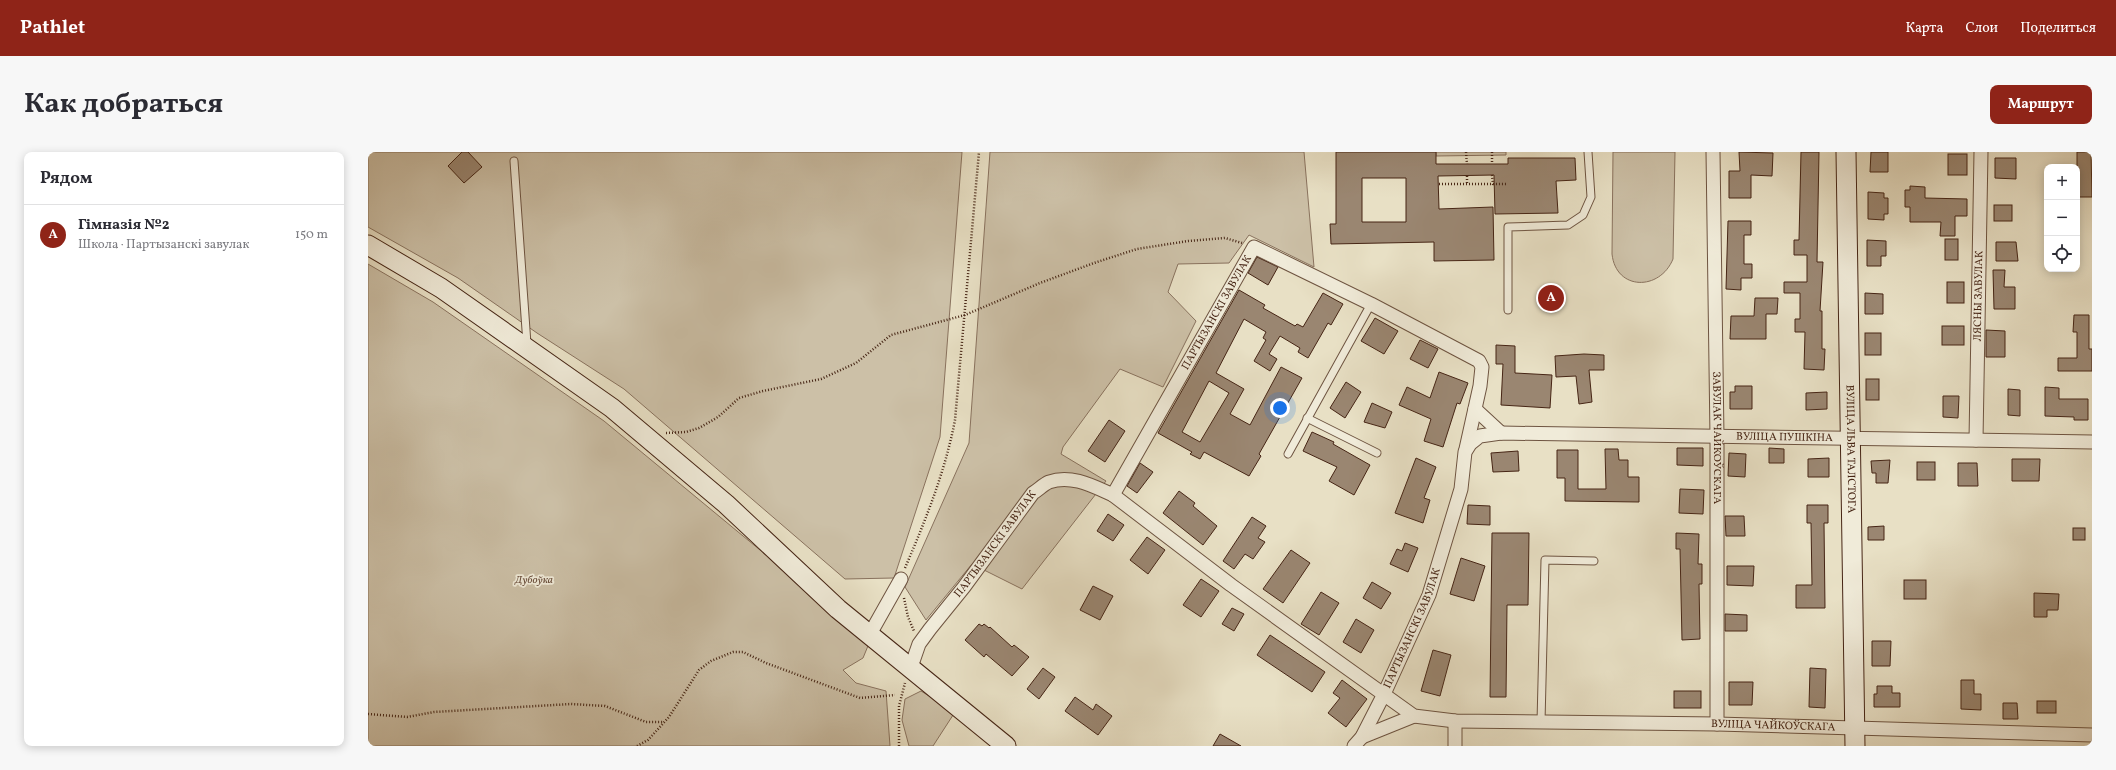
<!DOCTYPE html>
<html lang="ru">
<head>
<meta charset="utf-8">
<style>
  body { margin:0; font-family:Vollkorn,serif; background:#f7f7f7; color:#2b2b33 }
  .controls { position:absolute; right:12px; top:12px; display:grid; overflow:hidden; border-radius:8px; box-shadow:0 2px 10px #0003 }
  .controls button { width:36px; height:36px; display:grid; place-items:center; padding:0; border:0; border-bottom:1px solid #e1e1e2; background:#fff; color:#2b2b33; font:20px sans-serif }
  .you { position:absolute; left:912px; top:256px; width:14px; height:14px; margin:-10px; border:3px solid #fff; border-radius:50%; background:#1a73e8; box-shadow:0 0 0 6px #1a73e833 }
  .badge { display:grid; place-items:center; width:26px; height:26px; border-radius:50%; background:#8f2418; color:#fff; font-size:13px; font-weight:700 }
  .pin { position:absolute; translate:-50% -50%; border:2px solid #fff; box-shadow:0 1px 4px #0006 }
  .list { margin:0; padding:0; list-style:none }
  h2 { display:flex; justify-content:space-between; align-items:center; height:52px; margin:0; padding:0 16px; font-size:17px }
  h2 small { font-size:13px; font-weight:400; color:#7c7c81 }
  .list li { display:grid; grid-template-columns:26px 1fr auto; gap:12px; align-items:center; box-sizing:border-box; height:60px; padding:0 16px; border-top:1px solid #e1e1e2 }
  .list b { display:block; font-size:15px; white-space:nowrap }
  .list p { margin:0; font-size:13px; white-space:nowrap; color:#7c7c81 }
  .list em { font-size:13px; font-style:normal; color:#7c7c81 }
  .icon { flex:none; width:22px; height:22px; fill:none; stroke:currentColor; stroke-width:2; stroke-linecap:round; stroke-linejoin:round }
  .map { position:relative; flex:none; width:1724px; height:594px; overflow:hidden; border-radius:8px }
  header { display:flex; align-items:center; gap:24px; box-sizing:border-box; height:56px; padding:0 20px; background:#8f2418; color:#fff }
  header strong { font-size:19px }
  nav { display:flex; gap:22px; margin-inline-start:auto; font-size:14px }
  .intro { display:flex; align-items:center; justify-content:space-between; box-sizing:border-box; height:96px; padding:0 24px }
  h1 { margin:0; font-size:28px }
  .button { padding:10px 18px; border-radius:8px; background:#8f2418; color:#fff; font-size:14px; font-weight:700 }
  main { display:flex; gap:24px; padding:0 24px }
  aside { flex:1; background:#fff; border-radius:8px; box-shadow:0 2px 10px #0003 }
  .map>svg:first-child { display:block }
  .green { fill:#ccc0a7; stroke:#89725e }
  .building { fill:#9a8671; stroke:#462515; fill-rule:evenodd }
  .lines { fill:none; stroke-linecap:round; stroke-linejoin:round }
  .service-casing { stroke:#6e5441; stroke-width:9 }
  .minor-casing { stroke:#6e5441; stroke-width:15 }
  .secondary-casing { stroke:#462515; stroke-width:21 }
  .path { stroke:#462515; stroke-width:2.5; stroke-dasharray:1 2; stroke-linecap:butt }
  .service { stroke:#f0ebd9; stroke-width:7 }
  .minor { stroke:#f0ebd9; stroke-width:13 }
  .secondary { stroke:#f0ebd9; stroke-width:19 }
  .labels { text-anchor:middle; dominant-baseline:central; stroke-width:3.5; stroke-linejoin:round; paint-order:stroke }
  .street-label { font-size:11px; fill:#462515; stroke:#f0ebd9 }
  .park-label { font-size:11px; font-style:italic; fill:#684c3a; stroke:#f0ebd9 }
</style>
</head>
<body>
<header>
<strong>Pathlet</strong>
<nav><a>Карта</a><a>Слои</a><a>Поделиться</a></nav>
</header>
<div class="intro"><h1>Как добраться</h1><a class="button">Маршрут</a></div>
<main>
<aside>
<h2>Рядом<small></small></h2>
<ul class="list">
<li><span class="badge">A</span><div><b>Гімназія №2</b><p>Школа · Партызанскі завулак</p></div><em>150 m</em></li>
</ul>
</aside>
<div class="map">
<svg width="1724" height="594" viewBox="0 0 1724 594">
  <rect width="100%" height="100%" fill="#e8e0c5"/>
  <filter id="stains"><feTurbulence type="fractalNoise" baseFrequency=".005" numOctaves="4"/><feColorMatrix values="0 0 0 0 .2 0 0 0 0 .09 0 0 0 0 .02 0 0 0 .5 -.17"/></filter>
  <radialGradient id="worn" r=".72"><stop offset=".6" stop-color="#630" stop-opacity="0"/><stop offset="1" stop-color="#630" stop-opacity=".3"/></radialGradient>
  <g class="green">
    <path d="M 0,0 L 594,0 L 572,285 L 526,426 L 477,427 L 256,237 L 169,181 L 90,126 L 0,75 Z"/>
    <path d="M 622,0 L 936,0 L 946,115 L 881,83 L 861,111 L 810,112 L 800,140 L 828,169 L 795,235 L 752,217 L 695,295 L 693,302 L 738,329 L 654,437 L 604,412 L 558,468 L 537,435 L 601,291 Z"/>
    <path d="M 1068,0 L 1138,0 L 1138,3 L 1068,4 Z"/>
    <path d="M 1245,0 L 1307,0 L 1305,107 C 1292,139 1248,139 1244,102 Z"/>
    <path d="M 0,112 L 65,150 L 236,269 L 502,489 L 495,506 L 475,518 L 488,531 L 518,539 L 522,594 L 0,594 Z"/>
    <path d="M 553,539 L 587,560 L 565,594 L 541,594 L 534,568 L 537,547 Z"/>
  </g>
  <g class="building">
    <path d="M 94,0 L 100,0 L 114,15 L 96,31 L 80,14 Z"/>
    <path d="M 968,0 L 1068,0 L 1068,12 L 1140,12 L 1140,6 L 1207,6 L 1208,28 L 1188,29 L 1190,61 L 1127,62 L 1126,23 L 1070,24 L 1071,57 L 1125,55 L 1126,108 L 1066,109 L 1066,90 L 963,92 L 962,72 L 968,72 ZM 994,26 L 1038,26 L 1038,70 L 994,70 Z"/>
    <path d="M 1371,0 L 1405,1 L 1404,24 L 1383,23 L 1383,46 L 1361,46 L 1361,19 L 1372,19 Z"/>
    <path d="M 1433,0 L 1451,0 L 1449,110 L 1455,110 L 1452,159 L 1454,159 L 1454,197 L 1457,197 L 1456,218 L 1436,217 L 1437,180 L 1427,180 L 1427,167 L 1432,167 L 1432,141 L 1416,141 L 1416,130 L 1439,130 L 1439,103 L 1426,103 L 1426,88 L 1431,88 Z"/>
    <path d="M 1503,0 L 1520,0 L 1520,20 L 1502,20 Z"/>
    <path d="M 1709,0 L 1723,0 L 1724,45 L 1709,45 Z"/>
    <rect x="1580" y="2" width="19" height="21"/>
    <path d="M 1627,6 L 1648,6 L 1648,27 L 1627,26 Z"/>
    <path d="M 1542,34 L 1557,35 L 1557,46 L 1599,47 L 1599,64 L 1587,64 L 1587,84 L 1572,84 L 1573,70 L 1542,70 L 1542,55 L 1537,55 L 1537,38 L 1542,38 Z"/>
    <path d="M 1500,40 L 1516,41 L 1516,46 L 1520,46 L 1520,62 L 1516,62 L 1516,68 L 1500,67 Z"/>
    <rect x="1626" y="53" width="18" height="16"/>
    <path d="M 1360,69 L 1383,69 L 1383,83 L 1376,83 L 1376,112 L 1384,112 L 1384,126 L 1373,126 L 1373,138 L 1358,137 Z"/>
    <rect x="1577" y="87" width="13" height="21"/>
    <path d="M 1499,88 L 1518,89 L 1518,104 L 1513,104 L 1513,114 L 1499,114 Z"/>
    <path d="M 1628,90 L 1648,90 L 1650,109 L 1628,109 Z"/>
    <path d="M 889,105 L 910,115 L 900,133 L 880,121 Z"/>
    <path d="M 1625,118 L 1637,118 L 1636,135 L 1647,135 L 1647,157 L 1626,157 Z"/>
    <rect x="1579" y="130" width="17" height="21"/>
    <path d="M 871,138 L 897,153 L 895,156 L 927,174 L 929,172 L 935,175 L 955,141 L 975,152 L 963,173 L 960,171 L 940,206 L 930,200 L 932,196 L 912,184 L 901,202 L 909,207 L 902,219 L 886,209 L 898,188 L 895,186 L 898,180 L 876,167 L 848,221 L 876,237 L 862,262 L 882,273 L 913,215 L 934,226 L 891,302 L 893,304 L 881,324 L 836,300 L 832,307 L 822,302 L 824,300 L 790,281 ZM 841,229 L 861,241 L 832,290 L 814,280 Z"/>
    <path d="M 1497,141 L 1515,142 L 1515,162 L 1497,162 Z"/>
    <path d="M 1387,146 L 1410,146 L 1409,162 L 1398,162 L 1398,187 L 1362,187 L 1363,164 L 1386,164 Z"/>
    <path d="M 1706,163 L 1721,163 L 1721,197 L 1724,197 L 1724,219 L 1690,219 L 1690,206 L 1709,206 L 1709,180 L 1705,180 Z"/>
    <path d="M 1007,166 L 1030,179 L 1016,202 L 993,189 Z"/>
    <rect x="1574" y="174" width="22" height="19"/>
    <path d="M 1618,178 L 1637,179 L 1637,205 L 1618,205 Z"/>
    <rect x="1497" y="181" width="16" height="22"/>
    <path d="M 1052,188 L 1070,197 L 1060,216 L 1042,207 Z"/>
    <path d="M 1128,193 L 1147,194 L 1147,221 L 1184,223 L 1182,256 L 1133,253 L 1135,212 L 1128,212 Z"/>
    <path d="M 1216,202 L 1236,203 L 1236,218 L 1221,218 L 1224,250 L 1211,252 L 1208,224 L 1188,225 L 1187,204 Z"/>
    <path d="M 1071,220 L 1100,231 L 1092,252 L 1089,251 L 1075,295 L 1056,289 L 1063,267 L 1031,253 L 1039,235 L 1062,246 Z"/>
    <rect x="1498" y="227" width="13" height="21"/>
    <path d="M 978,230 L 993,240 L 977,266 L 962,256 Z"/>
    <path d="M 1367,234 L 1384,234 L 1384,257 L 1362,257 L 1362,240 L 1367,240 Z"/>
    <path d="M 1677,235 L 1691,236 L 1691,247 L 1720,247 L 1720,268 L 1706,268 L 1706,265 L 1677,264 Z"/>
    <path d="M 1640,237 L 1652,238 L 1652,264 L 1640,263 Z"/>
    <path d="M 1459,240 L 1459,257 L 1438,258 L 1438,241 Z"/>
    <path d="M 1575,244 L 1591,244 L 1590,266 L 1575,265 Z"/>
    <path d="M 1004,251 L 1024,260 L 1017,276 L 996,270 Z"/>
    <path d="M 741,268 L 757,279 L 737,310 L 720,299 Z"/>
    <path d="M 944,280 L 966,290 L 965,292 L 1002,313 L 986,343 L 961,329 L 969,315 L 935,299 Z"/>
    <path d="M 1309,296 L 1335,296 L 1335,314 L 1309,313 Z"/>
    <path d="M 1401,296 L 1416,297 L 1416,311 L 1401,311 Z"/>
    <path d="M 1237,297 L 1250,297 L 1251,308 L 1260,308 L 1260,325 L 1271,325 L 1271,350 L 1197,349 L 1197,326 L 1189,326 L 1189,298 L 1210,298 L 1210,337 L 1238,337 Z"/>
    <path d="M 1150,299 L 1151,319 L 1125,320 L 1123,301 Z"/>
    <path d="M 1361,301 L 1378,302 L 1377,325 L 1360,324 Z"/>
    <path d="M 1048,306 L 1068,315 L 1056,346 L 1062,348 L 1055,371 L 1027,361 Z"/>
    <path d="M 1461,306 L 1461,325 L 1440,325 L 1440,307 Z"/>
    <path d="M 1644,307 L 1672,307 L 1671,329 L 1644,329 Z"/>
    <path d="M 1522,308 L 1520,331 L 1508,331 L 1508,321 L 1504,321 L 1503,309 Z"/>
    <rect x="1549" y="310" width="18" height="18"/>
    <path d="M 772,311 L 785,320 L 769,341 L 759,334 Z"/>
    <path d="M 1590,311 L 1609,311 L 1610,334 L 1590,334 Z"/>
    <path d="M 1312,337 L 1336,338 L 1335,362 L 1311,361 Z"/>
    <path d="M 811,339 L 827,351 L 825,354 L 849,374 L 835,393 L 795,361 Z"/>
    <path d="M 1100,353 L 1122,354 L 1122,373 L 1099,372 Z"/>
    <path d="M 1439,353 L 1460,353 L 1460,371 L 1456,371 L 1457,456 L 1428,456 L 1428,433 L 1444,433 L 1443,371 L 1439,371 Z"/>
    <path d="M 740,362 L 756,373 L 745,389 L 729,379 Z"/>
    <path d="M 1357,364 L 1376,364 L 1377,384 L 1358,384 Z"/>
    <path d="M 884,365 L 898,374 L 890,386 L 897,390 L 885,407 L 877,402 L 866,417 L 855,409 Z"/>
    <path d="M 1516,374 L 1516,388 L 1500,388 L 1500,375 Z"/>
    <rect x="1705" y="376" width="12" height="12"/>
    <path d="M 1124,381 L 1161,381 L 1160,453 L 1139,453 L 1138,545 L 1122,545 Z"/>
    <path d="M 1308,381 L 1331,382 L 1330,412 L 1334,412 L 1334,432 L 1331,432 L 1332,487 L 1314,488 L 1312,397 L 1308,397 Z"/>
    <path d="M 779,385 L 797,398 L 780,422 L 762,408 Z"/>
    <path d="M 1037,391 L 1050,396 L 1040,420 L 1022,412 L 1029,397 L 1034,399 Z"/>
    <path d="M 923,398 L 942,411 L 915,451 L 895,437 Z"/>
    <path d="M 1093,406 L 1117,414 L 1106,449 L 1082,442 Z"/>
    <path d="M 1359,414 L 1386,414 L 1385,434 L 1359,433 Z"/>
    <path d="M 833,427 L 851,439 L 833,465 L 815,453 Z"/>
    <rect x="1536" y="428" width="22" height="19"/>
    <path d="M 1004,430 L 1023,441 L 1013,457 L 995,446 Z"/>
    <path d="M 725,434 L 745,444 L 732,468 L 712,458 Z"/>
    <path d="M 953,440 L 971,451 L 951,483 L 933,472 Z"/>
    <path d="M 1666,441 L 1691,442 L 1690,458 L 1679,458 L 1679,465 L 1666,465 Z"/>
    <path d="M 864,456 L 876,462 L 866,479 L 854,472 Z"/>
    <path d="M 1357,462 L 1379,463 L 1379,479 L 1357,479 Z"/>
    <path d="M 988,467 L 1006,478 L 993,501 L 975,490 Z"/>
    <path d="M 611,472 L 614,474 L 616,472 L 621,476 L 622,475 L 644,495 L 646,493 L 661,505 L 644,524 L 618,502 L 616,505 L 597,488 Z"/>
    <path d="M 902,483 L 957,520 L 944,540 L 889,503 Z"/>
    <path d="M 1504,489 L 1523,489 L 1522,514 L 1504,514 Z"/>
    <path d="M 1065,498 L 1083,503 L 1072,544 L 1053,539 Z"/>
    <path d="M 675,516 L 687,525 L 671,547 L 659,537 Z"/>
    <path d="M 1442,516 L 1458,517 L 1457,556 L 1441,555 Z"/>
    <path d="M 974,528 L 999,547 L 978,575 L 960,561 L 972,546 L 965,541 Z"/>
    <path d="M 1593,528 L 1606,528 L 1606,542 L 1613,542 L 1613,558 L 1593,557 Z"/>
    <path d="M 1361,530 L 1385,530 L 1384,553 L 1361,553 Z"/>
    <path d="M 1509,534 L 1524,534 L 1524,541 L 1532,541 L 1532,555 L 1506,555 L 1506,542 L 1509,542 Z"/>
    <rect x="1306" y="539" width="27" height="17"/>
    <path d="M 707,545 L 725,558 L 728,552 L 744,564 L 730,583 L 697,559 Z"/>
    <rect x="1669" y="549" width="19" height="12"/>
    <path d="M 1635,551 L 1649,551 L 1650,567 L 1635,567 Z"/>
    <path d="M 852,582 L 873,594 L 845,594 Z"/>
  </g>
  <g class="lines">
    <defs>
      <g id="service">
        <path d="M 146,9 L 159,192"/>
        <path d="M 1140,158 L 1140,75 L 1200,73 L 1215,63 L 1223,45 L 1220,0"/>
        <path d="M 939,266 L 1009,301"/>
        <path d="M 920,302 L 1003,152"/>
        <path d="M 1173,570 L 1177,408 L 1226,409"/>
      </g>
      <g id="minor">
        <path id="s1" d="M 1345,0 L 1349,285 L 1349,572"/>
        <path d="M 1107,257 L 1133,281"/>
        <path id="s2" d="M 1608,288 L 1613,0"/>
        <path id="s3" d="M 745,343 L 863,433 L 1046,564 L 1087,569 L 1349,572 L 1724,583"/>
        <path d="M 502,482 L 533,427"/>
        <path id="s4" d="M 543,515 L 551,492 L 562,477 L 596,435 L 665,341 C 670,338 676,332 681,330 C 703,322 725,334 745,343 L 886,95 L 1003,152 L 1111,209 L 1114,215 L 1112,234 L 1098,297"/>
        <path d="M 1087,569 L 1087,594"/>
        <path d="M 994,585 L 1046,564"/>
        <path id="s5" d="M 986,594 L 994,585 L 1016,542 L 1061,443 L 1093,337 L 1097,300 L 1102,292 L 1112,284 L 1133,281 L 1724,290"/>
      </g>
      <g id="secondary">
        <path id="s6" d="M 1478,0 L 1487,594"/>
        <path d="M 0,93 L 73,136 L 244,256 L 358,352 L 470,457 L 638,594"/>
      </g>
    </defs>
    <use href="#service" class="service-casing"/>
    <use href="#minor" class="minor-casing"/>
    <use href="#secondary" class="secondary-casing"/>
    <g class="path">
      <path d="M 1098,0 L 1099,12"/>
      <path d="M 1124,0 L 1124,12"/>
      <path d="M 1124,23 L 1125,32 L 1139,32"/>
      <path d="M 1099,24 L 1099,32"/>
      <path d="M 1071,32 L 1125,32"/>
      <path d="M 298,281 L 318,280 L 331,276 L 350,265 L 371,246 L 395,239 L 453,227 L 488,211 L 523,183 L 597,163 L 672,131 L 726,111 L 769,97 L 820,89 L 857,86 L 874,91"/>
      <path d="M 537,416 C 558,367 577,320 587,268 L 611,0"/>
      <path d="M 536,446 L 540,465 L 546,479"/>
      <path d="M 0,562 L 39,565 L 66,560 L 203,552 L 237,554 L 278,570 L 296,570"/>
      <path d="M 269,594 L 280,588 L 301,565 L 331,518 L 343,509 L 365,500 L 375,500 L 398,511 L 492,546 L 527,543"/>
      <path d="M 531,594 L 531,554 L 537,531"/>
    </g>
    <use href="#service" class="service"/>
    <use href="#minor" class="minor"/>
    <use href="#secondary" class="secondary"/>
  </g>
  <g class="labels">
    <g class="street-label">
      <text stroke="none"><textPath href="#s2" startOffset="144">ЛЯСНЫ ЗАВУЛАК</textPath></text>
      <text stroke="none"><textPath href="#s4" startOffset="510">ПАРТЫЗАНСКІ ЗАВУЛАК</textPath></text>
      <text stroke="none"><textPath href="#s5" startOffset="644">ВУЛІЦА ПУШКІНА</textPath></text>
      <text stroke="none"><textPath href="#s1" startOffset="286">ЗАВУЛАК ЧАЙКОЎСКАГА</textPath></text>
      <text stroke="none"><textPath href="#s6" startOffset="297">ВУЛІЦА ЛЬВА ТАЛСТОГА</textPath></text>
      <text stroke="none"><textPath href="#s4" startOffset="150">ПАРТЫЗАНСКІ ЗАВУЛАК</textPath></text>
      <text stroke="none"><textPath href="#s5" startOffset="132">ПАРТЫЗАНСКІ ЗАВУЛАК</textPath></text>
      <text stroke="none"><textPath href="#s3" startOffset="733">ВУЛІЦА ЧАЙКОЎСКАГА</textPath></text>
    </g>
    <g class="park-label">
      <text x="166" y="428">Дубоўка</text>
    </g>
  </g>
  <rect width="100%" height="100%" filter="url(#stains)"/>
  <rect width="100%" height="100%" fill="url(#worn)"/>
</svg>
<div class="controls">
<button>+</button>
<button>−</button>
<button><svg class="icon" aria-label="locate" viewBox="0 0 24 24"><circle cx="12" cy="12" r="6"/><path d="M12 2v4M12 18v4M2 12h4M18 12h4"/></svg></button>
</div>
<div class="you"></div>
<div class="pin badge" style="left:1183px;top:146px">A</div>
</div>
</main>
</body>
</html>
